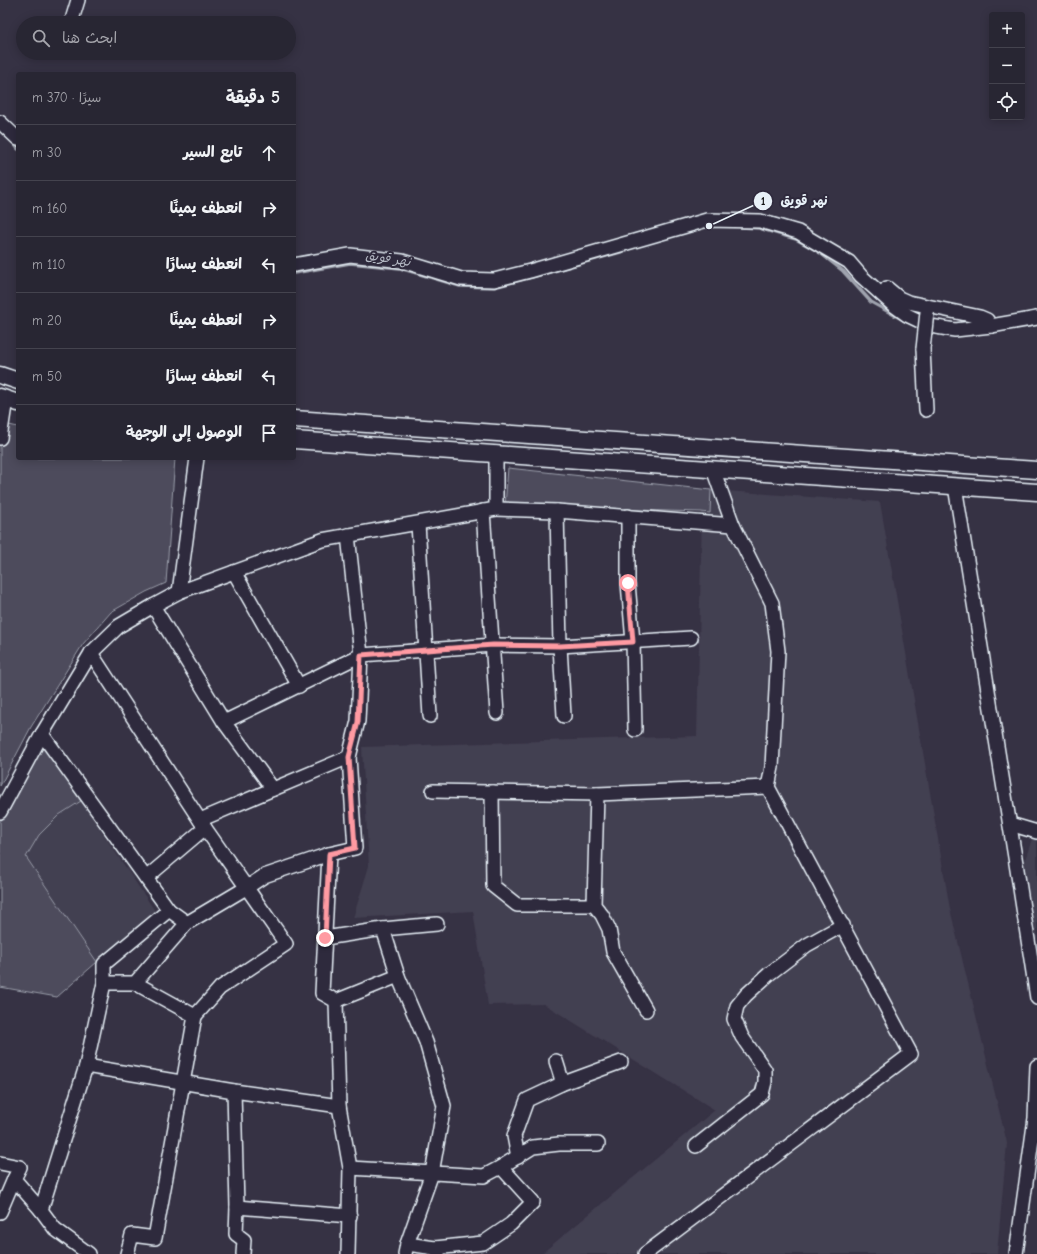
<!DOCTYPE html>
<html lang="ar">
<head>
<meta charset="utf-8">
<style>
  body { margin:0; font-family:"Comic Neue","Playpen Sans Arabic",sans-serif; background:#34323f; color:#f1f3f6; direction:rtl }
  .controls { position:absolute; right:12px; top:12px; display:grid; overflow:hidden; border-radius:4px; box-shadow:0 2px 10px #0003 }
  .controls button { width:36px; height:36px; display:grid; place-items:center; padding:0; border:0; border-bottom:1px solid #44434e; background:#282633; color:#f1f3f6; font:20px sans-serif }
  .stop { position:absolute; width:12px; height:12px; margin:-9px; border:3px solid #ff9aa2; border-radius:50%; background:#fff }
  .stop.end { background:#ff9aa2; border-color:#fff; box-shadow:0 1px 4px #0008 }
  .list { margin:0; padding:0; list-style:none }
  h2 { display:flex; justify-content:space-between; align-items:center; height:52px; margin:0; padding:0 16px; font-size:17px }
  h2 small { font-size:13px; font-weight:400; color:#a5a5ac }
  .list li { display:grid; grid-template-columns:26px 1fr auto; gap:12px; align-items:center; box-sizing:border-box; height:56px; padding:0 16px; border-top:1px solid #44434e }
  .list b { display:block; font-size:15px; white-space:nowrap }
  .list em { font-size:13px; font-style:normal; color:#a5a5ac }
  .icon { flex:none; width:22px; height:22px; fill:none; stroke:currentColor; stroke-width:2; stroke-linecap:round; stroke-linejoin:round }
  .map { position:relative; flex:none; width:1037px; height:1254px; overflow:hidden; direction:ltr }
  .search { position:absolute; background:#282633; box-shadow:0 2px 10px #0003; left:16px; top:16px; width:280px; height:44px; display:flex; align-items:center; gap:10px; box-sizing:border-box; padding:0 14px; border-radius:22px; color:#a5a5ac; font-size:15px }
  .panel { position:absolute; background:#282633; box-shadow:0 2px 10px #0003; left:16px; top:72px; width:280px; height:388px; border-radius:4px; direction:rtl }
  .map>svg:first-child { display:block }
  .built { fill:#433f51 }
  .green { fill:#4d4b5c; stroke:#9a9eaa }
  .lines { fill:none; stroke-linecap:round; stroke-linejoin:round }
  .stream { stroke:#a0a4af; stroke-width:3.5 }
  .minor-casing { stroke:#e8f1f8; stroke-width:16 }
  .major-casing { stroke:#e8f1f8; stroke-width:19 }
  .minor { stroke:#2f2a3d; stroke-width:13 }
  .major { stroke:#2f2a3d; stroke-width:16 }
  .minor-bridge-casing { stroke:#e8f1f8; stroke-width:16; stroke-linecap:butt }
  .minor-bridge { stroke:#2f2a3d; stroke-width:13 }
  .route { stroke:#ff9aa2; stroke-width:5 }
  .labels { text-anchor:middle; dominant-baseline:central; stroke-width:4; stroke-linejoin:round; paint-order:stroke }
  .water-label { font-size:13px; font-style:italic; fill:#b2b7c2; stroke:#2f2a3d }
  .leader { fill:none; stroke:#e8f1f8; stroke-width:1.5 }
  .callout-dot { fill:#e8f1f8; stroke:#2f2a3d; stroke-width:1.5 }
  .mark-label { font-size:12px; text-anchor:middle; font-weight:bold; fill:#111 }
  .callout-label { font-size:13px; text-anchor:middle; font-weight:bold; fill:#e8f1f8; stroke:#2f2a3d; stroke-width:4; stroke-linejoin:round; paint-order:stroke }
</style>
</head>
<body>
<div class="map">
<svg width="1037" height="1254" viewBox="0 0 1037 1254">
  <rect width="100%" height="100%" fill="#363244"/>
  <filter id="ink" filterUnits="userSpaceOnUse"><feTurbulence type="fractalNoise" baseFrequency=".025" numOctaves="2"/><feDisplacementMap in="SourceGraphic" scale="8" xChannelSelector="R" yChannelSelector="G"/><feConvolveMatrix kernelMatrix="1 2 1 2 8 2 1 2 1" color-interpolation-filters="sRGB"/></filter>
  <g filter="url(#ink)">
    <g class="built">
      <path d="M 711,490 L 880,502 L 950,909 L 1007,1143 L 997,1254 L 541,1254 L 715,1110 L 544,1004 L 488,1005 L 473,911 L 353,918 L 369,866 L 362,747 L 697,736 L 702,512 L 710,513 Z"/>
      <path d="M 81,801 L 155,911 L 97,962 L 26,857 L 39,835 L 59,815 Z"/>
      <path d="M 1037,834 L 1037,943 L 1024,863 L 1032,839 Z"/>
    </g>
    <g class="green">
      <path d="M 0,423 L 18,427 L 18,458 L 175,458 L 166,583 L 146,592 L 111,612 L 83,644 L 31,727 L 0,786 Z"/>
      <path d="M 508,468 L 711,490 L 710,513 L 701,512 L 505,506 Z"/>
      <path d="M 42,743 L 81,801 L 59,815 L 39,835 L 26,857 L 97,962 L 57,997 L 0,987 L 0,822 Z"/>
    </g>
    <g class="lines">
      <g class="stream">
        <path d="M 13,142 L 18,149"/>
        <path d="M 741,227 L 759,228 L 796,239 L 819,252 L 843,271 L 871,302 L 907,322 L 912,323"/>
        <path d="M 294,273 L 350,263 L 400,268 L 460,286 L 494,287 L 532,277 L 624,251"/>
      </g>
      <defs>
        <g id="minor">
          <path d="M 71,23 L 78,0"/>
          <path d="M 0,122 L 18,139"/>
          <path d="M 294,265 L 350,255 L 402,261 L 461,279 L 494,280 L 530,271 L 707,220 L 760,221 L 798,232 L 849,262 L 861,276 L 892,304 L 907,315 L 930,326 L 955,330 L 991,326 L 1037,318"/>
          <path d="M 887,288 L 899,298 L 908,302 L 980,317 L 987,320 L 991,326"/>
          <path d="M 923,349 L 926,410"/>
          <path d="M 0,438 L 6,399"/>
          <path d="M 713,469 L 733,525"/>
          <path d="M 955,486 L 1019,882 L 1037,998"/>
          <path d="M 496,509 L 557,511 L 733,525 L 772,603 L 778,651 L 772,767 L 768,787 L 911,1054 L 645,1254"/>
          <path d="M 483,511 L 497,713"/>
          <path d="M 557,511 L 560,646 L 564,716"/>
          <path d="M 628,516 L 628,583 L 633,642 L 635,730"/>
          <path d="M 418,524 L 430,716"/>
          <path d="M 234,572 L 299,686"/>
          <path d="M 179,592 L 197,458"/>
          <path d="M 153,606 L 224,722 L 273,789"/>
          <path d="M 91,653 L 205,828 L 286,944 L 220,988 L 195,1016"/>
          <path d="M 224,722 L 361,655 L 493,645 L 560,646 L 691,638"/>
          <path d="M 42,734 L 169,910 L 187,923"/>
          <path d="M 433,791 L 597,794 L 768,787"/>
          <path d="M 492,792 L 493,886 L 517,905 L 594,905"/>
          <path d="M 597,794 L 594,905 L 602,915 L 609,929 L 613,952 L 646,1010"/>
          <path d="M 0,812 L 42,734 L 91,653 L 119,626 L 153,606 L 179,592 L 322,540 L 496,509 L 496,453"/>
          <path d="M 200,820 L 349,757"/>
          <path d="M 1010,824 L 1037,832"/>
          <path d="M 329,854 L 322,993 L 336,1001 L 339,1106 L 350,1168 L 348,1254"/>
          <path d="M 146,878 L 205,828"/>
          <path d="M 383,929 L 437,924"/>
          <path d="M 325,938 L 383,929 L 398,976 L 426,1042 L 444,1106 L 432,1173 L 407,1244 L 405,1254"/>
          <path d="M 104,983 L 104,964 L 169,910"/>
          <path d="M 336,1001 L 398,976"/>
          <path d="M 86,1066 L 234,1091 L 339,1106"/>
          <path d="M 561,1084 L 621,1062"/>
          <path d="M 234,1091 L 237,1207 L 236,1234 L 244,1240 L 243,1254"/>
          <path d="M 696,1146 L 762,1094 L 765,1082 L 765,1070 L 742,1037 L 734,1019 L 737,1006 L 746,995 L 769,974 L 807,945 L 843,925"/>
          <path d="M 518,1157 L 514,1136 L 527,1100 L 561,1084 L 561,1077 L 556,1061"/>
          <path d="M 0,1163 L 20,1167 L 14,1179 L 41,1210 L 55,1229 L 89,1254"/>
          <path d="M 350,1168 L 484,1176 L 501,1167 L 533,1147 L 559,1144 L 598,1144"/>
          <path d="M 237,1207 L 350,1216"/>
          <path d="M 41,1210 L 86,1066 L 104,983 L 135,983 L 187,923 L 246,888 L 264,876 L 329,854 L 355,848 L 349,757 L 358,721 L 361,655 L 348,535"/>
          <path d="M 0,1212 L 14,1179"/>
          <path d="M 407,1244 L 435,1248 L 438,1254"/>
          <path d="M 435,1248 L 483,1243 L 511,1224 L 533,1202 L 501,1167"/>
          <path d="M 127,1254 L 132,1235 L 155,1238 L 195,1016 L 135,983"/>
          <path d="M 1016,1254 L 1035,1118 L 1037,1066"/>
        </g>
        <g id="major">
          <path d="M 0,375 L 18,381"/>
          <path d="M 0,397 L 18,403"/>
          <path d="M 294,419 L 1037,470"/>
          <path d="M 294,440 L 1037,492"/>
        </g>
      </defs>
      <use href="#minor" class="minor-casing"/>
      <use href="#major" class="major-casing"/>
      <use href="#minor" class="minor"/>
      <use href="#major" class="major"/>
      <defs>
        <path id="minor-bridge" d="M 923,349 L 927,312"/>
      </defs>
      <use href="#minor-bridge" class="minor-bridge-casing"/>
      <use href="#minor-bridge" class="minor-bridge"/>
    </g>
  </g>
  <g class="lines" filter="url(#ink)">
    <path class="route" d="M 325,938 L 329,854 L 355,848 L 349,757 L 358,722 L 361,655 L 493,645 L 560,646 L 633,642 L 628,583"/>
  </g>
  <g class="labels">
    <g class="water-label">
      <text transform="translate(388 258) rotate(9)">نهر قويق</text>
    </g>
  </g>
  <path class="leader" d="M709 226L763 201"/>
  <g class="callout-dot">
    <circle cx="709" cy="226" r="4"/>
    <circle cx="763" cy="201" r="10"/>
  </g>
  <g class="mark-label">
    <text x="763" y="205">1</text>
  </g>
  <g class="callout-label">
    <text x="804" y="205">نهر قويق</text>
  </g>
</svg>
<div class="controls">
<button>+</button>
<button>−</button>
<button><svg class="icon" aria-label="locate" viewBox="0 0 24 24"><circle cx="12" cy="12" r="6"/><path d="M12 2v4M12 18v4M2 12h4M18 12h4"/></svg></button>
</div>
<div class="stop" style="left:628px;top:583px"></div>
<div class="stop end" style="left:325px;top:938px"></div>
<div class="search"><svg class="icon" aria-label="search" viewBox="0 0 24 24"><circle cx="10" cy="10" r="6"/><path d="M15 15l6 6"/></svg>ابحث هنا</div>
<section class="panel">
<h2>5 دقيقة<small>سيرًا · 370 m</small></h2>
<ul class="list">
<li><svg class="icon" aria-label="ahead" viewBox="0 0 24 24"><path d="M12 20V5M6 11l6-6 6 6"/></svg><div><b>تابع السير</b></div><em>30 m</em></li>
<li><svg class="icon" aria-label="right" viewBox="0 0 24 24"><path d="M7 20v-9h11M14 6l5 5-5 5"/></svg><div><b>انعطف يمينًا</b></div><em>160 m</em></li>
<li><svg class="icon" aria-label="left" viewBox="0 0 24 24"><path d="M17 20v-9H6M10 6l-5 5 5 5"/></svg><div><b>انعطف يسارًا</b></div><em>110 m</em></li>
<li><svg class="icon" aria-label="right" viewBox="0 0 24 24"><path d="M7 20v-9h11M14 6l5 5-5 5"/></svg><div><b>انعطف يمينًا</b></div><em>20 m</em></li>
<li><svg class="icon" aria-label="left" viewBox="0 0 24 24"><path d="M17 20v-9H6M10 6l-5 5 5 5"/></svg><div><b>انعطف يسارًا</b></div><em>50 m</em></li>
<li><svg class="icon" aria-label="arrive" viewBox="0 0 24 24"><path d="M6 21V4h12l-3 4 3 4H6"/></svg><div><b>الوصول إلى الوجهة</b></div></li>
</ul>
</section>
</div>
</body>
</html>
